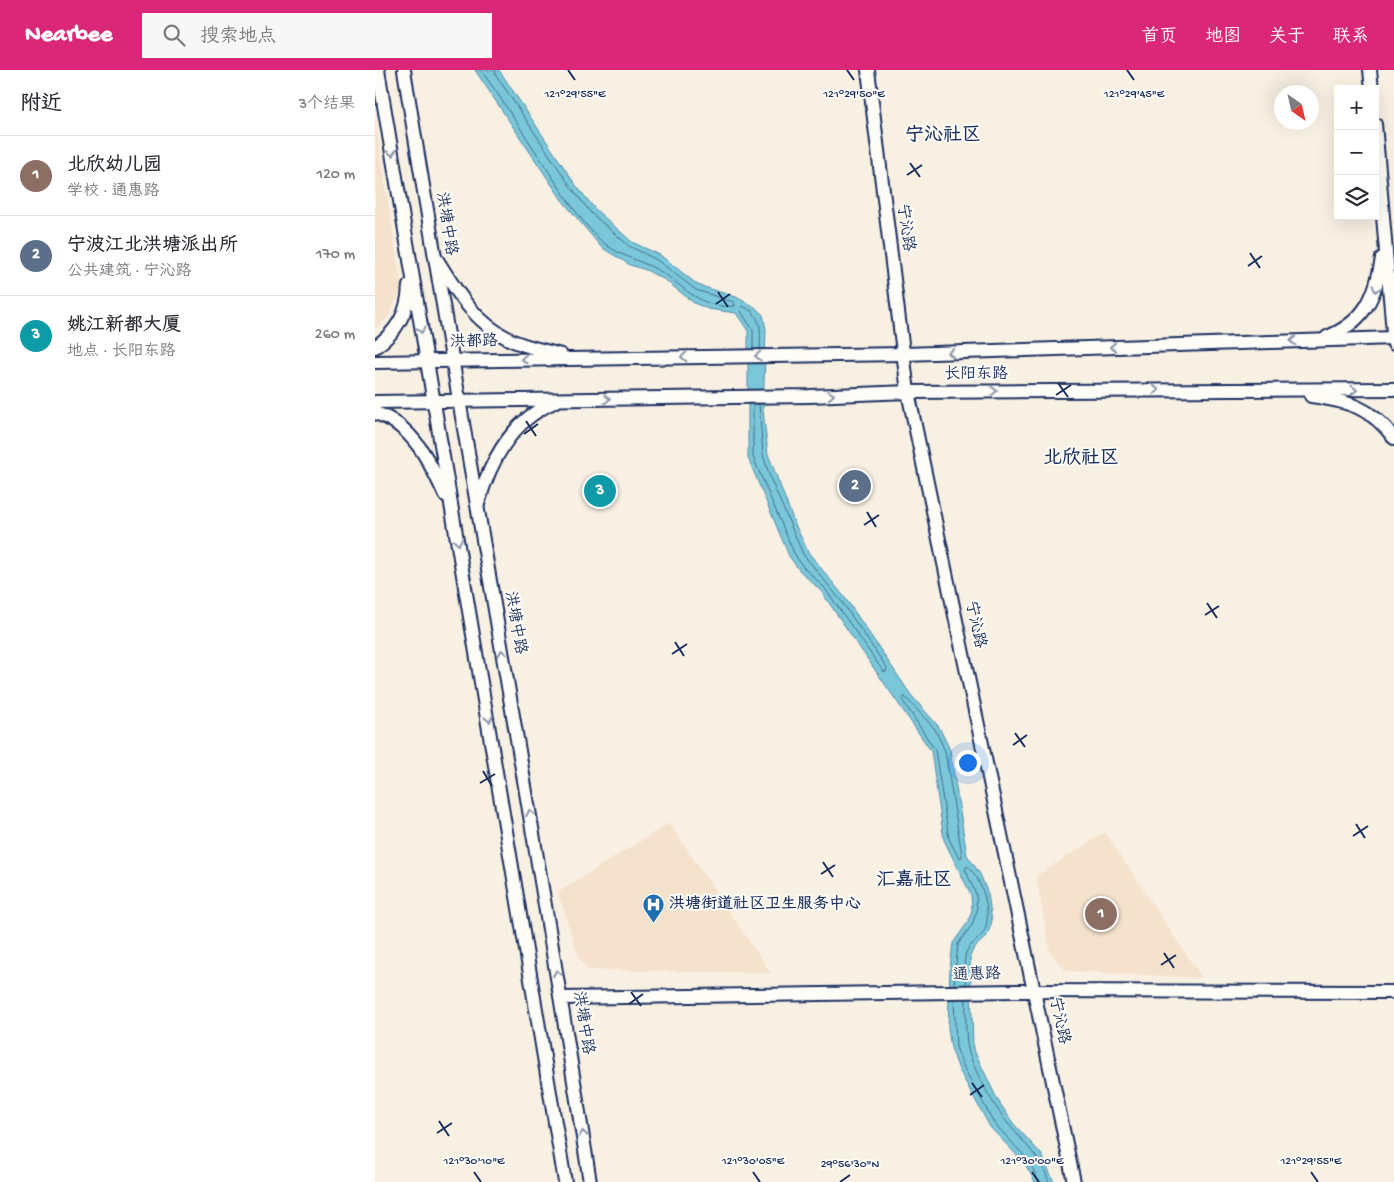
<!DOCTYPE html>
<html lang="zh">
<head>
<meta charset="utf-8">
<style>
  body { margin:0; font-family:"Gochi Hand","LXGW WenKai TC",sans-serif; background:#f7f7f7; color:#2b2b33 }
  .controls { position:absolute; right:15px; top:15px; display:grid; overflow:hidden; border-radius:0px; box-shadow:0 5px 20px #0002 }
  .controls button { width:45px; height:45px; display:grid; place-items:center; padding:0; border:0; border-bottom:1px solid #e1e1e2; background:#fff; color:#2b2b33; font:25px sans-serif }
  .compass { position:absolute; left:899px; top:15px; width:45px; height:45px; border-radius:50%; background:#fff; box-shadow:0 5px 20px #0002; rotate:146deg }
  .you { position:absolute; left:592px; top:692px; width:18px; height:18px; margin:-12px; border:4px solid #fff; border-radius:50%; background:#1a73e8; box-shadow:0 0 0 8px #1a73e833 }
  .badge { display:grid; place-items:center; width:32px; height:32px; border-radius:50%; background:#db2777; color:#fff; font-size:16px; font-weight:700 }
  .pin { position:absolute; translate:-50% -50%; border:2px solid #fff; box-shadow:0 1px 5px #0006 }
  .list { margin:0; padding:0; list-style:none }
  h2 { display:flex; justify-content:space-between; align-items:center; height:65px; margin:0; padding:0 20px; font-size:21px }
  h2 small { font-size:16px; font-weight:400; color:#7c7c81 }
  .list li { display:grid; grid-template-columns:32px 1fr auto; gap:15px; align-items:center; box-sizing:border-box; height:80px; padding:0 20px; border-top:1px solid #e1e1e2 }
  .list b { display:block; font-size:19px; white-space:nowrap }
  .list p { margin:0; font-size:16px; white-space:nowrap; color:#7c7c81 }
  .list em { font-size:16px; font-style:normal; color:#7c7c81 }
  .icon { flex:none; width:28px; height:28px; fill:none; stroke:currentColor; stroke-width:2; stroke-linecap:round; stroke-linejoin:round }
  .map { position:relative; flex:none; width:1019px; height:1112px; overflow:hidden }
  header { display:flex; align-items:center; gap:30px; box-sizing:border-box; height:70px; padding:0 25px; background:#db2777; color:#fff }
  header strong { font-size:24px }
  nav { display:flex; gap:28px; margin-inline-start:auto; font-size:18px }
  .search { width:350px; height:45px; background:#f7f7f7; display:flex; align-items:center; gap:12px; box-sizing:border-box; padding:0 18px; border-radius:0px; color:#7c7c81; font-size:19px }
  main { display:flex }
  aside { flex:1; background:#fff }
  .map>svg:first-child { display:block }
  .built { fill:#f4e2cd }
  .water { fill:#7ac7d9; stroke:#548aa8 }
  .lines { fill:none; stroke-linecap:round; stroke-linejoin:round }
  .shore { stroke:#416c8f; stroke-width:1 }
  .secondary-casing { stroke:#1b2f5e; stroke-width:16 }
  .secondary { stroke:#fdfcf7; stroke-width:12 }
  .oneway { stroke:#8c96aa }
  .ticks { fill:none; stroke:#1b2f5e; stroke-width:2 }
  .labels { text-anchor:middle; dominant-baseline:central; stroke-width:4; stroke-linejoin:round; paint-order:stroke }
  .street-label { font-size:16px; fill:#1b2f5e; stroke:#fdfcf7 }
  .poi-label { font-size:16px; font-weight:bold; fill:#1b2f5e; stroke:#fdfcf7; text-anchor:start }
  .quarter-label { font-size:19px; font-weight:bold; fill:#1b2f5e; stroke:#fdfcf7 }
  .ticks-label { font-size:12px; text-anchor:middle; fill:#1b2f5e; stroke:#fdfcf7; stroke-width:4; stroke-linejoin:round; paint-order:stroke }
</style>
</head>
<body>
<header>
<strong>Nearbee</strong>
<div class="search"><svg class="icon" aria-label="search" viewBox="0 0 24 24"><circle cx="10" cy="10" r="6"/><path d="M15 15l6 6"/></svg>搜索地点</div>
<nav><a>首页</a><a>地图</a><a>关于</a><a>联系</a></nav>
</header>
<main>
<aside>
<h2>附近<small>3个结果</small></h2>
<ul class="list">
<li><span class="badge" style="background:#8d6e63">1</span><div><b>北欣幼儿园</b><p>学校 · 通惠路</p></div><em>120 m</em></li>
<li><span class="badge" style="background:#5c6f8a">2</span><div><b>宁波江北洪塘派出所</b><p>公共建筑 · 宁沁路</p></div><em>170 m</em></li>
<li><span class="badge" style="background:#0f9aa8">3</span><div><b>姚江新都大厦</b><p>地点 · 长阳东路</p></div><em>260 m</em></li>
</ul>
</aside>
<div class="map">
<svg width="1019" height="1112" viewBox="0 0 1019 1112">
  <rect width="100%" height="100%" fill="#f9f0e4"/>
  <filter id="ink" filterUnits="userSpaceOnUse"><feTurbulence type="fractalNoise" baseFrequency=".02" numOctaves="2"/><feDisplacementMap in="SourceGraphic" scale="10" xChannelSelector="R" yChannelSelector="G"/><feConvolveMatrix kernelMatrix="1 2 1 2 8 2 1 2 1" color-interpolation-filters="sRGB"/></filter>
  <g filter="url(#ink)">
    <g class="built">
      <path d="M 0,48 L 27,219 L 13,247 L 0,259 Z"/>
      <path d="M 294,753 L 396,903 L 212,900 L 203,886 L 183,822 Z"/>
      <path d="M 730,762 L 827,908 L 691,901 L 675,883 L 661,806 Z"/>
    </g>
    <path class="water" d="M 100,0 L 124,0 L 200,114 L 220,139 L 257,172 L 285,185 L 323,215 L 361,227 L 380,237 L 388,245 L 391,259 L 388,340 L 393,384 L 419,452 L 433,482 L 471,529 L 536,625 L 564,657 L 575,680 L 592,785 L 605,804 L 613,824 L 617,851 L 612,866 L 599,878 L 595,886 L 598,978 L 622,1029 L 638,1053 L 667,1085 L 679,1112 L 660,1112 L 650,1094 L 615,1057 L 584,1000 L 576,978 L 573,959 L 575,897 L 578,873 L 593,852 L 597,840 L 596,825 L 569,770 L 556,681 L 445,520 L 424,500 L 414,486 L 373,388 L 373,261 L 361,243 L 333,239 L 319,233 L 290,210 L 271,200 L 255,195 L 226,177 L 187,130 Z"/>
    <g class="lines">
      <g class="shore">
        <path d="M 106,0 C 131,35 154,72 178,108 C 193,130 209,157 230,174 C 249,189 274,192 294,207 C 315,223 330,239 360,236 L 359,232 L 321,220 L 282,190 L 254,176 L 216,143 L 196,117 L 121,5 L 120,0"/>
        <path d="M 378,279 L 378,260 L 365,240 L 367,236 C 387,243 386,260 385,279"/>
        <path d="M 378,334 L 378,387 L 419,483 L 428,497 L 449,517 L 508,601 L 511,602 L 512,598 L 467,532 L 428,484 L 396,410 L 388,385 L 384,334"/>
        <path d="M 530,627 L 560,659 L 570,681 L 587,785 L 586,788 L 583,786 L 574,769 L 560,680 L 528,631 Z"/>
        <path d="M 579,914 L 583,874 L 597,855 L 602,841 L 601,824 L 590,799 L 592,796 C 607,808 618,844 609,862 C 604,870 595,873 591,883 C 588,892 590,905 591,914"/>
        <path d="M 579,929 L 581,977 L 589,998 L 619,1053 L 654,1091 L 664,1112"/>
        <path d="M 591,929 C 591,945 590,964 593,979 C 599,1002 620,1038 635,1056 C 650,1074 667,1089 674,1112"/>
      </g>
      <defs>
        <g id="secondary">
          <path d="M 3,0 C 64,371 129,741 190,1112"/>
          <path d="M 29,0 C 89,371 157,741 215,1112"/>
          <path d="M 493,0 L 533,322 L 699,1112"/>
          <path d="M 995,0 L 997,19"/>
          <path d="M 1000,54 L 1019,274"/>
          <path d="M 62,190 C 82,222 99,252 134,269 C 149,277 169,280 186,285"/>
          <path d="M 952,267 C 990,252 1001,226 1007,188"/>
          <path d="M 0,277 C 22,262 33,243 34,216"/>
          <path d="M 0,292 L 529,284 L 1019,268"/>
          <path d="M 936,326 C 973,331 996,337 1019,368"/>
          <path d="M 0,332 L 435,326 L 533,322 L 1019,319"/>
          <path d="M 0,343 C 37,354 55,392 70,425"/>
          <path d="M 103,434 C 115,391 136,351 179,332"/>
          <path d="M 187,928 L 640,921 L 1019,922"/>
        </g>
      </defs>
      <use href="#secondary" class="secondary-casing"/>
      <use href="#secondary" class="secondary"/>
    </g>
    <defs><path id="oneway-chevron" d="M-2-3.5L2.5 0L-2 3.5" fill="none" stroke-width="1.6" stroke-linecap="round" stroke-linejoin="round" transform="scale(1.25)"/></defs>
    <g class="oneway">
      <use href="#oneway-chevron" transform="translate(17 83) rotate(81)"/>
      <use href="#oneway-chevron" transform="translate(1001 219) rotate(109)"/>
      <use href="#oneway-chevron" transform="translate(46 260) rotate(81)"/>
      <use href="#oneway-chevron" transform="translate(918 271) rotate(178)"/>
      <use href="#oneway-chevron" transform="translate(738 277) rotate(178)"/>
      <use href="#oneway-chevron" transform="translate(576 283) rotate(178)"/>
      <use href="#oneway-chevron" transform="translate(383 286) rotate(179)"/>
      <use href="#oneway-chevron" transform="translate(309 287) rotate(179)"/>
      <use href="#oneway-chevron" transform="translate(149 289) rotate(179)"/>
      <use href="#oneway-chevron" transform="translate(781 320)"/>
      <use href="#oneway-chevron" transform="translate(979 320)"/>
      <use href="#oneway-chevron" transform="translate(619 321)"/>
      <use href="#oneway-chevron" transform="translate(456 325) rotate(-2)"/>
      <use href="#oneway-chevron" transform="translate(232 329) rotate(-1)"/>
      <use href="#oneway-chevron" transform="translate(83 472) rotate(80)"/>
      <use href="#oneway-chevron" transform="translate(127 583) rotate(-100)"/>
      <use href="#oneway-chevron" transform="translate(114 649) rotate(80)"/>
      <use href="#oneway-chevron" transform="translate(155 743) rotate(-100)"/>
      <use href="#oneway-chevron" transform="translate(182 903) rotate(-100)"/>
      <use href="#oneway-chevron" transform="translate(208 1064) rotate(-99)"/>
    </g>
  </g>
  <path class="ticks" d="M 193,0 L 200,10M 472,0 L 479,10M 752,0 L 759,10M 535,93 L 545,107M 532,105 L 547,95M 875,183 L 885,198M 873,196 L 887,186M 343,222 L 353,237M 341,234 L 355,224M 683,313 L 693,327M 681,325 L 696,315M 151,351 L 161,366M 149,364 L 163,354M 492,442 L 501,457M 489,455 L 504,445M 832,533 L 842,548M 830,545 L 844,536M 300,572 L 309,586M 297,584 L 312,574M 640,663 L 650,677M 638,675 L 652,665M 108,701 L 117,716M 105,713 L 120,704M 981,754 L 990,768M 978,766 L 993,756M 448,792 L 458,807M 446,804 L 460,795M 789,883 L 799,898M 786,895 L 801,885M 256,922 L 266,936M 254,934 L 268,924M 597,1013 L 607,1027M 595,1025 L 609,1015M 64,1051 L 74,1066M 62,1063 L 77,1053M 99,1102 L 106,1112M 378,1102 L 385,1112M 657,1102 L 664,1112M 936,1102 L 943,1112M 465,1112 L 475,1105"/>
  <defs>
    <symbol id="hospital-pin" viewBox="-11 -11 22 30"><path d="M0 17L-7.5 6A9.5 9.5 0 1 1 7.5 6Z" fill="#1f6fb2" stroke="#fdfcf7"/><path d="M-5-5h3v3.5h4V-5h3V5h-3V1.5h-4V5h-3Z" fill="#fff"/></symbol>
  </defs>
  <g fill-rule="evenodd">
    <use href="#hospital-pin" x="266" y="822" width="25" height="34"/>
  </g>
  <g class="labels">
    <g class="street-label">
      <text transform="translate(70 154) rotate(81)">洪塘中路</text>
      <text transform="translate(529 158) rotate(82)">宁沁路</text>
      <text transform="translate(99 273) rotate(-1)">洪都路</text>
      <text x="601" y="305">长阳东路</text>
      <text transform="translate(139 553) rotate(80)">洪塘中路</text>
      <text transform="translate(599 555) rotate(78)">宁沁路</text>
      <text transform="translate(602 906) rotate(-2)">通惠路</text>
      <text transform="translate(683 951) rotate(78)">宁沁路</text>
      <text transform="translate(207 953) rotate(81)">洪塘中路</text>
    </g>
    <g class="poi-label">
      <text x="294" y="835">洪塘街道社区卫生服务中心</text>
    </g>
    <g class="quarter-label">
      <text x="568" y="66">宁沁社区</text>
      <text x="706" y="389">北欣社区</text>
      <text x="539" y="811">汇嘉社区</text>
    </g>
  </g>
  <g class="ticks-label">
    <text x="200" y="27">121°29'55"E</text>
    <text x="479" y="27">121°29'50"E</text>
    <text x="759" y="27">121°29'45"E</text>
    <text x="99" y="1094">121°30'10"E</text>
    <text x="378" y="1094">121°30'05"E</text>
    <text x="657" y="1094">121°30'00"E</text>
    <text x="936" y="1094">121°29'55"E</text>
    <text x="475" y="1097">29°56'30"N</text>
  </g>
</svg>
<div class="controls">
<button>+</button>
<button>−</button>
<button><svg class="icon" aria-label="layers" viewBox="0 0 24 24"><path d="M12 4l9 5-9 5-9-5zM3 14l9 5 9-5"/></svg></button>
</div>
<svg class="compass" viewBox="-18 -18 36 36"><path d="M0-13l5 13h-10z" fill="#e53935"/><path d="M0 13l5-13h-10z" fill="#7c7c81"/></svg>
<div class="you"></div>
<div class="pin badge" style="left:726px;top:844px;background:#8d6e63">1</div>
<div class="pin badge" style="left:480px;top:416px;background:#5c6f8a">2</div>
<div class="pin badge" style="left:225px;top:421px;background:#0f9aa8">3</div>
</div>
</main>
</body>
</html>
